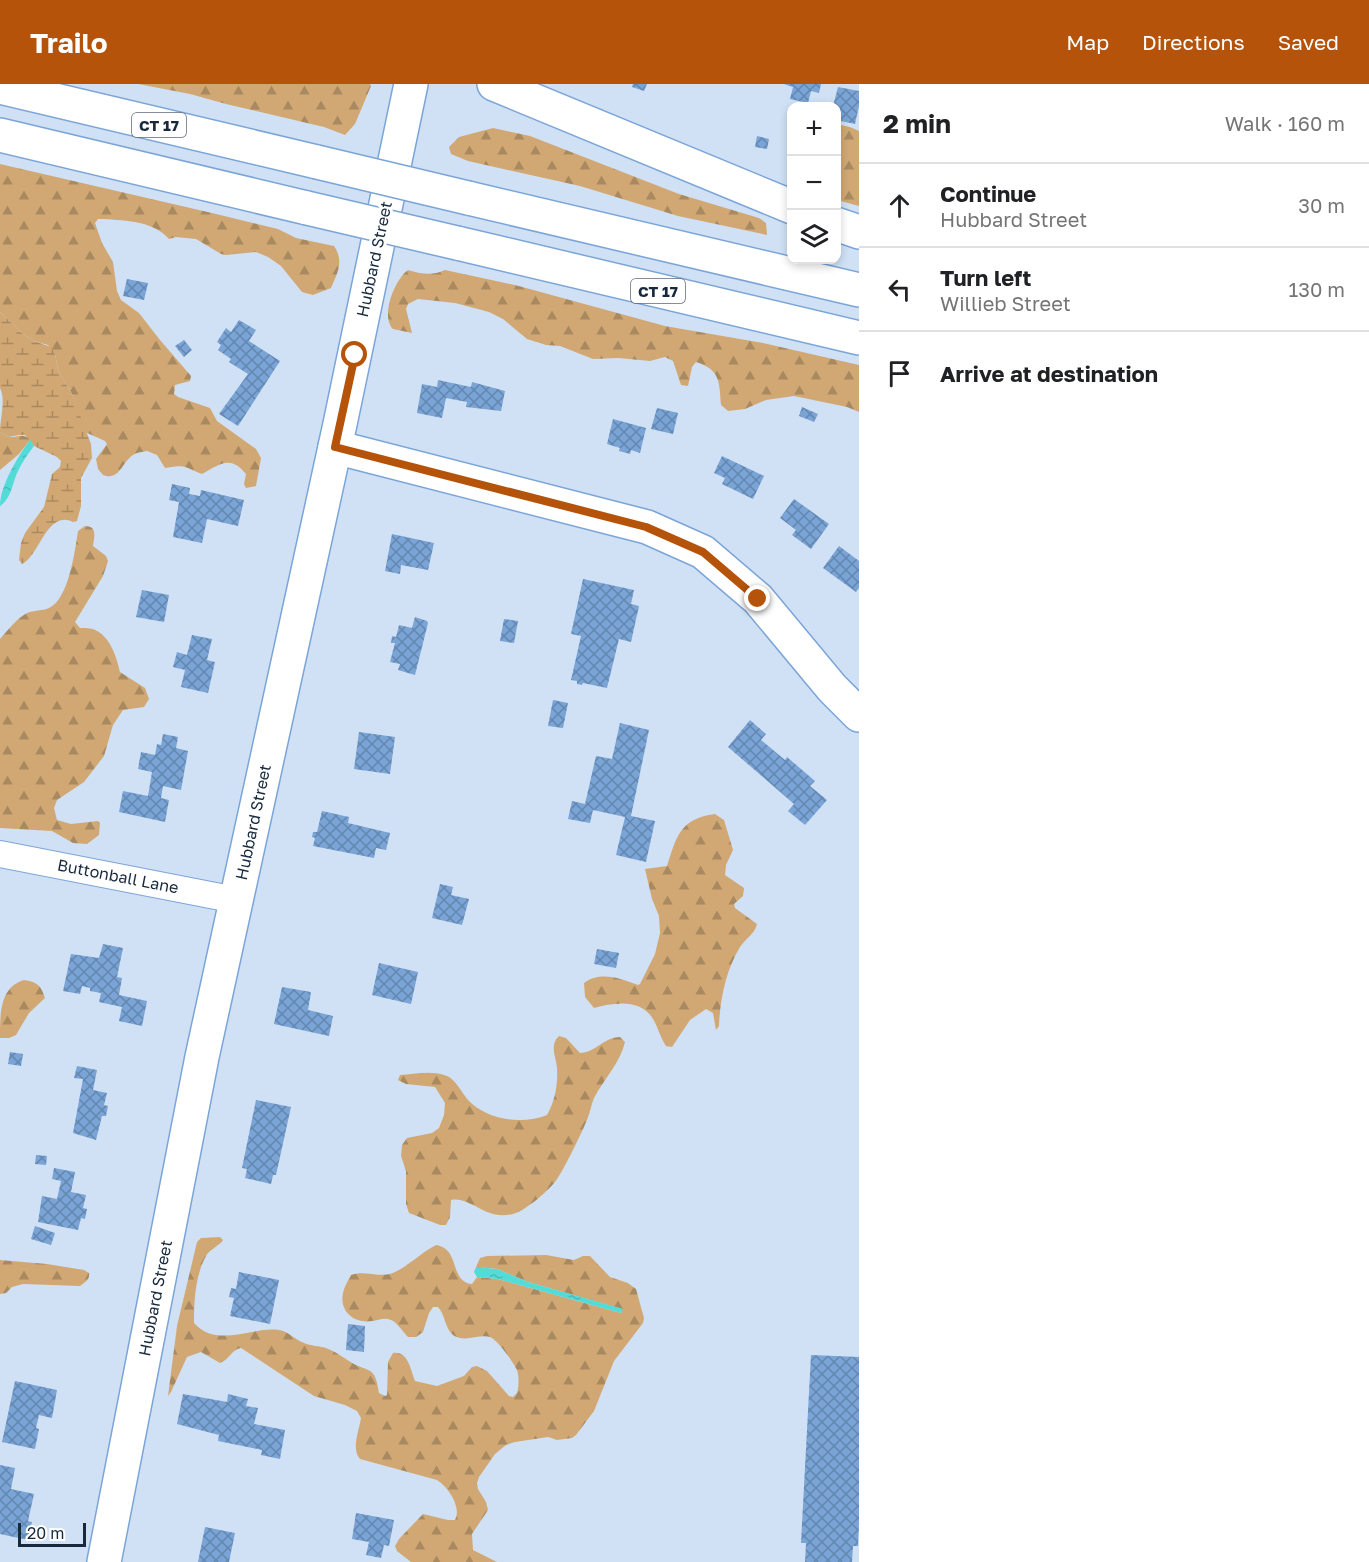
<!DOCTYPE html>
<html lang="en">
<head>
<meta charset="utf-8">
<style>
  body { margin:0; font-family:"Golos Text",sans-serif; background:#f6f6f6; color:#202124 }
  .controls { position:absolute; right:18px; top:18px; display:grid; overflow:hidden; border-radius:12px; box-shadow:0 3px 9px #0003 }
  .controls button { width:54px; height:54px; display:grid; place-items:center; padding:0; border:0; border-bottom:2px solid #e0e0e0; background:#fff; color:#202124; font:30px sans-serif }
  .scale { position:absolute; left:18px; bottom:15px; width:68px; box-sizing:border-box; padding-left:6px; border:3px solid #18293d; border-top:0; font-size:16px; line-height:21px; white-space:nowrap; color:#18293d; -webkit-text-stroke:4px #fff; paint-order:stroke }
  .stop { position:absolute; width:18px; height:18px; margin:-14px; border:4px solid #b45309; border-radius:50%; background:#fff }
  .stop.end { background:#b45309; border-color:#fff; box-shadow:0 2px 6px #0008 }
  .list { margin:0; padding:0; list-style:none }
  h2 { display:flex; justify-content:space-between; align-items:center; height:78px; margin:0; padding:0 24px; font-size:26px }
  h2 small { font-size:20px; font-weight:400; color:#757577 }
  .list li { display:grid; grid-template-columns:39px 1fr auto; gap:18px; align-items:center; box-sizing:border-box; height:84px; padding:0 24px; border-top:2px solid #e0e0e0 }
  .list b { display:block; font-size:22px; white-space:nowrap }
  .list p { margin:0; font-size:20px; white-space:nowrap; color:#757577 }
  .list em { font-size:20px; font-style:normal; color:#757577 }
  .icon { flex:none; width:33px; height:33px; fill:none; stroke:currentColor; stroke-width:2; stroke-linecap:round; stroke-linejoin:round }
  .map { position:relative; flex:none; width:859px; height:1478px; overflow:hidden }
  header { display:flex; align-items:center; gap:36px; box-sizing:border-box; height:84px; padding:0 30px; background:#b45309; color:#fff }
  header strong { font-size:28px }
  nav { display:flex; gap:33px; margin-inline-start:auto; font-size:21px }
  main { display:flex }
  aside { flex:1; background:#fff }
  .map>svg:first-child { display:block }
  .forest { fill:url(#forest-firs) }
  .wetland { fill:url(#wetland-marsh) }
  .water { fill:url(#water-ripples) }
  .building { fill:url(#building-cross-hatch) }
  .lines { fill:none; stroke-linecap:round; stroke-linejoin:round }
  .street-casing { stroke:#7ba5d7; stroke-width:28 }
  .secondary-casing { stroke:#7ba5d7; stroke-width:36 }
  .highway-casing { stroke:#7ba5d7; stroke-width:36 }
  .street { stroke:#fff; stroke-width:26 }
  .secondary { stroke:#fff; stroke-width:33 }
  .highway { stroke:#fff; stroke-width:33 }
  .highway-bridge-casing { stroke:#7ba5d7; stroke-width:36; stroke-linecap:butt }
  .highway-bridge { stroke:#fff; stroke-width:33 }
  .route { stroke:#b45309; stroke-width:8 }
  .labels { text-anchor:middle; dominant-baseline:central; stroke-width:6; stroke-linejoin:round; paint-order:stroke }
  .shield { fill:#fff; stroke:#5d6977; stroke-width:1.5 }
  .shield-label { font-size:15px; font-weight:bold; fill:#18293d }
  .street-label { font-size:16px; fill:#18293d; stroke:#fff }
</style>
</head>
<body>
<header>
<strong>Trailo</strong>
<nav><a>Map</a><a>Directions</a><a>Saved</a></nav>
</header>
<main>
<div class="map">
<svg width="859" height="1478" viewBox="0 0 859 1478">
  <defs>
    <pattern id="forest-firs" width="22" height="20" patternUnits="userSpaceOnUse" patternTransform="scale(1.5)"><rect width="22" height="20" fill="#d1a873"/><path d="M5 1l3.5 6h-7zM16 11l3.5 6h-7z" fill="#a98960"/></pattern>
    <pattern id="wetland-marsh" width="20" height="14" patternUnits="userSpaceOnUse" patternTransform="scale(1.5)"><rect width="20" height="14" fill="#d1a873"/><path d="M1 5h8M5 5V1M11 12h8M15 12V8" fill="none" stroke="#a98960"/></pattern>
    <pattern id="water-ripples" width="26" height="14" patternUnits="userSpaceOnUse" patternTransform="scale(1.5)"><rect width="26" height="14" fill="#52dbd7"/><path d="M2 4q2-2 4 0t4 0M15 11q2-2 4 0t4 0" fill="none" stroke="#47bcb9"/></pattern>
    <pattern id="building-cross-hatch" width="8" height="8" patternUnits="userSpaceOnUse" patternTransform="scale(1.5)"><rect width="8" height="8" fill="#7aa4d6"/><path d="M0 0l8 8M0 8l8-8" fill="none" stroke="#6386af"/></pattern>
  </defs>
  <rect width="100%" height="100%" fill="#d0e1f6"/>
  <g class="forest">
    <path d="M 138,0 L 370,0 L 371,2 L 355,40 L 345,51 L 324,43 L 226,20 L 190,10 Z"/>
    <path d="M 836,40 L 850,43 L 859,47 L 859,122 L 837,116 Z"/>
    <path d="M 493,44 L 530,52 L 679,110 L 759,134 L 766,139 L 767,151 L 678,132 L 580,102 L 468,77 L 451,70 L 449,63 L 459,53 Z"/>
    <path d="M 0,80 L 212,129 L 278,145 L 296,154 L 334,162 C 344,177 338,188 331,204 L 313,211 L 302,208 L 281,182 L 268,173 L 256,168 L 226,171 L 221,170 L 196,155 L 176,153 L 169,155 C 153,136 121,136 98,135 L 95,139 L 102,159 L 113,178 L 117,207 L 121,216 L 139,229 L 160,256 L 191,292 L 190,297 L 175,301 L 174,310 L 178,313 L 210,324 L 217,337 L 256,365 L 261,374 L 256,402 L 246,404 L 244,400 L 246,390 C 230,370 219,381 202,390 C 183,383 188,380 165,384 L 157,371 L 147,367 C 143,368 137,368 133,371 C 121,379 120,397 103,391 L 98,385 L 96,375 L 107,360 L 105,357 L 85,348 L 72,310 L 58,286 L 55,270 L 48,261 L 34,257 L 22,249 L 0,228 Z"/>
    <path d="M 408,186 C 421,190 432,192 445,186 L 515,201 L 665,242 L 763,259 L 859,281 L 859,328 L 847,323 L 794,312 L 766,316 L 745,325 L 728,327 L 721,321 C 719,298 721,286 696,278 L 692,283 L 688,302 L 681,301 L 673,277 L 665,273 L 650,277 L 618,274 L 593,275 L 560,262 L 546,261 L 527,255 L 503,235 L 489,228 L 455,219 L 418,215 L 408,220 L 406,225 L 412,249 L 393,245 C 380,232 395,195 408,186 Z"/>
    <path d="M 0,348 L 8,353 C 18,354 22,348 30,356 L 19,370 L 0,386 Z"/>
    <path d="M 85,442 C 98,442 94,454 93,462 L 106,472 L 108,477 L 103,492 L 75,538 L 80,544 C 84,544 91,544 95,546 C 110,552 117,574 120,588 L 145,604 L 149,615 L 144,623 L 123,626 L 113,641 L 104,672 L 84,698 L 57,716 L 54,724 L 57,736 L 71,740 L 98,737 L 100,739 L 99,751 L 87,760 L 73,759 L 52,747 L 0,744 L 0,555 C 8,546 16,535 27,529 C 34,526 42,527 49,524 C 69,515 75,466 78,447 Z"/>
    <path d="M 715,730 L 724,736 L 733,766 L 726,781 L 725,791 L 744,804 L 743,812 L 734,820 L 735,824 L 757,840 C 755,850 745,855 740,863 C 726,886 720,915 719,942 L 716,946 L 713,929 L 706,925 L 690,936 L 672,963 L 666,962 C 660,953 658,943 653,935 C 640,914 614,919 594,924 L 585,913 L 584,899 C 600,887 620,894 638,901 L 640,900 L 655,870 L 660,849 L 659,832 L 652,815 L 645,785 L 667,782 C 676,754 680,734 715,730 Z"/>
    <path d="M 24,896 C 37,898 41,901 45,914 L 29,929 L 16,951 L 9,954 L 0,954 C 0,929 0,903 24,896 Z"/>
    <path d="M 559,952 L 566,954 L 580,969 C 595,969 604,953 620,953 L 625,958 C 620,979 604,995 594,1014 C 591,1021 590,1029 587,1036 C 581,1050 564,1086 555,1098 C 548,1107 527,1125 516,1129 C 486,1139 472,1112 451,1116 L 450,1133 L 446,1141 L 440,1141 L 409,1129 L 406,1120 L 406,1087 L 401,1072 L 402,1061 L 407,1054 L 432,1049 L 439,1044 L 444,1031 L 445,1019 L 435,1003 L 406,1000 L 398,996 L 400,991 C 414,990 433,986 447,992 C 455,995 462,1009 468,1016 C 487,1036 522,1041 547,1031 C 555,1017 558,1001 557,984 C 556,972 549,962 559,952 Z"/>
    <path d="M 220,1153 L 223,1156 C 219,1162 209,1166 206,1172 C 195,1192 194,1218 194,1239 C 217,1265 252,1242 279,1246 C 288,1247 295,1256 304,1259 C 311,1262 319,1262 326,1264 C 337,1268 345,1275 354,1280 C 361,1284 371,1285 374,1291 C 377,1296 378,1304 379,1309 L 385,1312 L 387,1311 L 388,1278 L 393,1269 C 408,1267 410,1284 415,1297 L 437,1302 L 464,1292 L 472,1283 L 477,1282 L 487,1287 L 509,1312 L 513,1313 L 517,1309 C 519,1303 519,1291 517,1286 C 513,1278 497,1255 490,1253 C 478,1250 465,1259 453,1251 C 445,1245 445,1230 438,1223 L 433,1223 L 429,1229 L 423,1248 L 416,1253 L 408,1253 C 403,1248 397,1238 391,1236 C 384,1233 379,1236 372,1237 C 355,1240 339,1228 343,1209 C 344,1203 348,1197 351,1191 C 363,1186 377,1193 390,1190 C 407,1184 420,1169 436,1161 C 461,1165 449,1198 472,1200 L 477,1193 L 498,1195 L 621,1229 L 622,1225 L 528,1198 L 497,1185 L 476,1183 L 480,1174 L 487,1172 L 546,1171 L 574,1176 L 583,1172 L 590,1172 L 610,1193 L 628,1199 L 636,1205 L 644,1234 L 643,1239 L 614,1277 L 594,1327 L 576,1351 L 572,1354 L 557,1356 L 548,1353 L 515,1358 L 506,1361 L 495,1370 L 479,1393 L 477,1399 L 478,1405 L 486,1418 L 488,1426 L 472,1450 L 473,1466 L 497,1478 L 411,1478 L 397,1467 L 395,1462 L 399,1455 L 423,1430 L 448,1436 L 455,1436 C 462,1423 448,1403 437,1396 L 360,1375 C 351,1365 359,1347 361,1334 L 357,1327 L 345,1321 L 314,1312 L 241,1264 C 231,1266 229,1276 220,1279 L 201,1268 L 187,1273 L 171,1308 L 168,1312 L 177,1242 L 197,1158 L 201,1154 Z"/>
    <path d="M 0,1176 L 47,1180 L 84,1186 L 89,1189 C 90,1196 85,1198 80,1202 L 23,1200 L 12,1203 L 6,1209 L 0,1210 Z"/>
  </g>
  <path class="wetland" d="M 0,228 L 22,249 L 34,257 L 51,263 L 55,270 L 58,286 L 72,310 L 91,360 L 92,374 L 81,394 L 81,422 L 77,437 L 73,438 C 47,425 39,473 22,480 L 19,476 L 21,459 L 25,449 L 44,423 L 52,390 L 60,383 L 61,377 L 57,373 L 34,362 L 25,351 L 19,351 L 8,353 L 0,348 C 0,334 6,316 0,304 Z"/>
  <g class="water">
    <path d="M 30,356 L 34,362 C 28,370 22,378 18,387 C 12,399 12,414 0,422 C 0,402 18,372 30,356 Z"/>
    <path d="M 476,1183 L 497,1185 L 528,1198 L 623,1225 L 621,1229 L 498,1195 L 477,1193 L 474,1188 Z"/>
  </g>
  <g class="building">
    <path d="M 633,0 L 647,0 L 644,7 L 632,3 Z"/>
    <path d="M 784,0 L 821,0 L 819,9 L 811,7 L 808,19 L 790,15 L 793,3 Z"/>
    <path d="M 838,3 L 859,7 L 859,22 L 855,40 L 836,36 L 836,22 L 833,22 Z"/>
    <path d="M 757,52 L 769,55 L 767,65 L 755,63 Z"/>
    <path d="M 127,195 L 148,199 L 144,216 L 123,212 Z"/>
    <path d="M 239,236 L 256,246 L 249,257 L 280,277 L 238,342 L 219,330 L 248,290 L 229,278 L 231,275 L 218,266 L 221,261 L 217,258 L 226,244 L 231,248 Z"/>
    <path d="M 184,256 L 192,266 L 184,273 L 175,262 Z"/>
    <path d="M 438,296 L 471,303 L 472,298 L 505,307 L 501,327 L 466,323 L 467,318 L 446,314 L 442,334 L 417,329 L 422,300 L 437,303 Z"/>
    <path d="M 802,323 L 818,330 L 814,338 L 799,332 Z"/>
    <path d="M 657,324 L 678,329 L 673,350 L 651,345 Z"/>
    <path d="M 613,335 L 646,344 L 640,369 L 631,366 L 630,370 L 619,367 L 620,364 L 607,360 Z"/>
    <path d="M 722,372 L 764,392 L 753,415 L 722,400 L 725,394 L 714,389 Z"/>
    <path d="M 172,400 L 190,404 L 189,410 L 200,412 L 201,406 L 244,416 L 238,442 L 207,435 L 202,459 L 173,453 L 179,418 L 169,416 Z"/>
    <path d="M 794,415 L 829,440 L 811,465 L 792,451 L 796,446 L 780,434 Z"/>
    <path d="M 392,450 L 434,459 L 428,486 L 401,481 L 400,490 L 385,487 Z"/>
    <path d="M 839,462 L 859,477 L 859,504 L 856,508 L 823,484 Z"/>
    <path d="M 583,495 L 634,506 L 631,520 L 639,522 L 631,558 L 619,555 L 607,604 L 583,599 L 582,601 L 577,600 L 577,597 L 571,596 L 581,552 L 571,550 Z"/>
    <path d="M 142,506 L 169,511 L 164,538 L 136,533 Z"/>
    <path d="M 415,533 L 427,537 L 428,539 L 415,591 L 398,586 L 400,580 L 390,578 L 395,559 L 391,559 L 392,552 L 396,553 L 399,541 L 412,544 Z"/>
    <path d="M 504,535 L 518,537 L 514,559 L 500,557 Z"/>
    <path d="M 192,551 L 212,555 L 207,576 L 215,578 L 208,609 L 181,603 L 185,586 L 173,583 L 177,568 L 187,571 Z"/>
    <path d="M 553,616 L 568,619 L 563,644 L 548,642 Z"/>
    <path d="M 750,636 L 766,650 L 761,656 L 785,676 L 787,673 L 815,697 L 810,702 L 827,716 L 805,741 L 788,727 L 794,720 L 728,663 Z"/>
    <path d="M 620,639 L 649,646 L 631,732 L 655,737 L 646,778 L 616,771 L 625,733 L 593,726 L 590,739 L 568,735 L 572,717 L 585,720 L 596,672 L 612,675 Z"/>
    <path d="M 359,648 L 395,653 L 390,690 L 354,685 Z"/>
    <path d="M 163,650 L 178,653 L 176,664 L 188,667 L 181,706 L 163,702 L 161,714 L 169,716 L 165,738 L 119,728 L 123,707 L 148,712 L 152,688 L 138,685 L 141,668 L 155,671 L 157,660 L 161,661 Z"/>
    <path d="M 322,727 L 349,733 L 348,739 L 390,749 L 386,766 L 376,764 L 374,774 L 313,762 L 315,754 L 312,753 L 313,748 L 317,748 Z"/>
    <path d="M 440,800 L 453,803 L 451,811 L 469,815 L 462,841 L 432,834 Z"/>
    <path d="M 103,860 L 123,864 L 117,893 L 122,894 L 119,911 L 147,917 L 142,942 L 119,937 L 122,923 L 99,918 L 101,909 L 90,907 L 90,904 L 82,902 L 80,910 L 63,907 L 71,870 L 99,874 Z"/>
    <path d="M 597,865 L 619,869 L 616,884 L 594,880 Z"/>
    <path d="M 379,879 L 418,888 L 411,920 L 372,911 Z"/>
    <path d="M 282,903 L 311,908 L 308,926 L 333,932 L 329,952 L 274,940 Z"/>
    <path d="M 10,968 L 23,970 L 21,982 L 8,980 Z"/>
    <path d="M 77,982 L 97,986 L 93,1006 L 107,1009 L 104,1021 L 108,1022 L 106,1032 L 102,1032 L 96,1056 L 73,1049 L 83,995 L 74,994 Z"/>
    <path d="M 256,1016 L 291,1023 L 276,1091 L 273,1091 L 271,1100 L 245,1094 L 247,1085 L 242,1084 Z"/>
    <path d="M 36,1071 L 47,1072 L 46,1081 L 35,1080 Z"/>
    <path d="M 54,1084 L 75,1088 L 71,1108 L 86,1111 L 83,1124 L 87,1125 L 85,1135 L 81,1134 L 78,1146 L 38,1138 L 42,1112 L 57,1115 L 61,1097 L 52,1095 Z"/>
    <path d="M 35,1142 L 55,1149 L 51,1161 L 31,1155 Z"/>
    <path d="M 239,1188 L 279,1196 L 270,1240 L 230,1232 L 234,1214 L 229,1213 L 231,1204 L 236,1205 Z"/>
    <path d="M 348,1240 L 365,1242 L 364,1268 L 346,1266 Z"/>
    <path d="M 811,1271 L 859,1273 L 859,1440 L 858,1462 L 853,1462 L 852,1478 L 805,1478 L 806,1459 L 801,1459 Z"/>
    <path d="M 15,1297 L 57,1306 L 52,1334 L 39,1331 L 36,1344 L 39,1345 L 35,1365 L 2,1358 Z"/>
    <path d="M 183,1310 L 227,1318 L 228,1310 L 248,1315 L 246,1322 L 258,1324 L 254,1340 L 285,1346 L 280,1375 L 261,1371 L 262,1366 L 218,1357 L 219,1351 L 177,1340 Z"/>
    <path d="M 0,1381 L 15,1384 L 11,1405 L 34,1410 L 28,1437 L 32,1438 L 28,1456 L 0,1450 Z"/>
    <path d="M 356,1429 L 394,1436 L 389,1462 L 384,1461 L 381,1474 L 366,1471 L 369,1458 L 352,1455 Z"/>
    <path d="M 205,1443 L 235,1449 L 229,1478 L 198,1478 Z"/>
  </g>
  <g class="lines">
    <defs>
      <path id="street" d="M 0,770 L 236,816"/>
      <g id="secondary">
        <path d="M 335,363 L 647,443 L 703,468 L 758,515 L 832,604 L 859,631"/>
        <path d="M 104,1478 L 202,973 L 340,340 L 411,0"/>
      </g>
      <g id="highway">
        <path d="M 494,0 L 792,123"/>
        <path d="M 0,3 L 317,78"/>
        <path d="M 0,51 L 307,124"/>
        <path d="M 468,114 L 859,206"/>
        <path d="M 836,140 L 859,148"/>
        <path d="M 457,159 L 859,254"/>
      </g>
    </defs>
    <use href="#street" class="street-casing"/>
    <use href="#secondary" class="secondary-casing"/>
    <use href="#highway" class="highway-casing"/>
    <use href="#street" class="street"/>
    <use href="#secondary" class="secondary"/>
    <use href="#highway" class="highway"/>
    <defs>
      <g id="highway-bridge">
        <path d="M 317,78 L 468,114"/>
        <path d="M 307,124 L 457,159"/>
      </g>
    </defs>
    <use href="#highway-bridge" class="highway-bridge-casing"/>
    <use href="#highway-bridge" class="highway-bridge"/>
  </g>
  <g class="lines">
    <path class="route" d="M 355,271 L 335,363 L 646,443 L 703,468 L 758,515"/>
  </g>
  <g class="labels">
    <g class="shield">
      <rect x="132" y="29" width="54" height="24" rx="4.5"/>
      <rect x="631" y="195" width="54" height="24" rx="4.5"/>
    </g>
    <g class="shield-label">
      <text x="159" y="41">CT 17</text>
      <text x="658" y="207">CT 17</text>
    </g>
    <g class="street-label">
      <text transform="translate(374 175) rotate(-78)">Hubbard Street</text>
      <text transform="translate(253 738) rotate(-78)">Hubbard Street</text>
      <text transform="translate(118 792) rotate(11)">Buttonball Lane</text>
      <text transform="translate(155 1214) rotate(-79)">Hubbard Street</text>
    </g>
  </g>
</svg>
<div class="controls">
<button>+</button>
<button>−</button>
<button><svg class="icon" aria-label="layers" viewBox="0 0 24 24"><path d="M12 4l9 5-9 5-9-5zM3 14l9 5 9-5"/></svg></button>
</div>
<div class="scale">20 m</div>
<div class="stop" style="left:355px;top:271px"></div>
<div class="stop end" style="left:758px;top:515px"></div>
</div>
<aside>
<h2>2 min<small>Walk · 160 m</small></h2>
<ul class="list">
<li><svg class="icon" aria-label="ahead" viewBox="0 0 24 24"><path d="M12 20V5M6 11l6-6 6 6"/></svg><div><b>Continue</b><p>Hubbard Street</p></div><em>30 m</em></li>
<li><svg class="icon" aria-label="left" viewBox="0 0 24 24"><path d="M17 20v-9H6M10 6l-5 5 5 5"/></svg><div><b>Turn left</b><p>Willieb Street</p></div><em>130 m</em></li>
<li><svg class="icon" aria-label="arrive" viewBox="0 0 24 24"><path d="M6 21V4h12l-3 4 3 4H6"/></svg><div><b>Arrive at destination</b></div></li>
</ul>
</aside>
</main>
</body>
</html>
